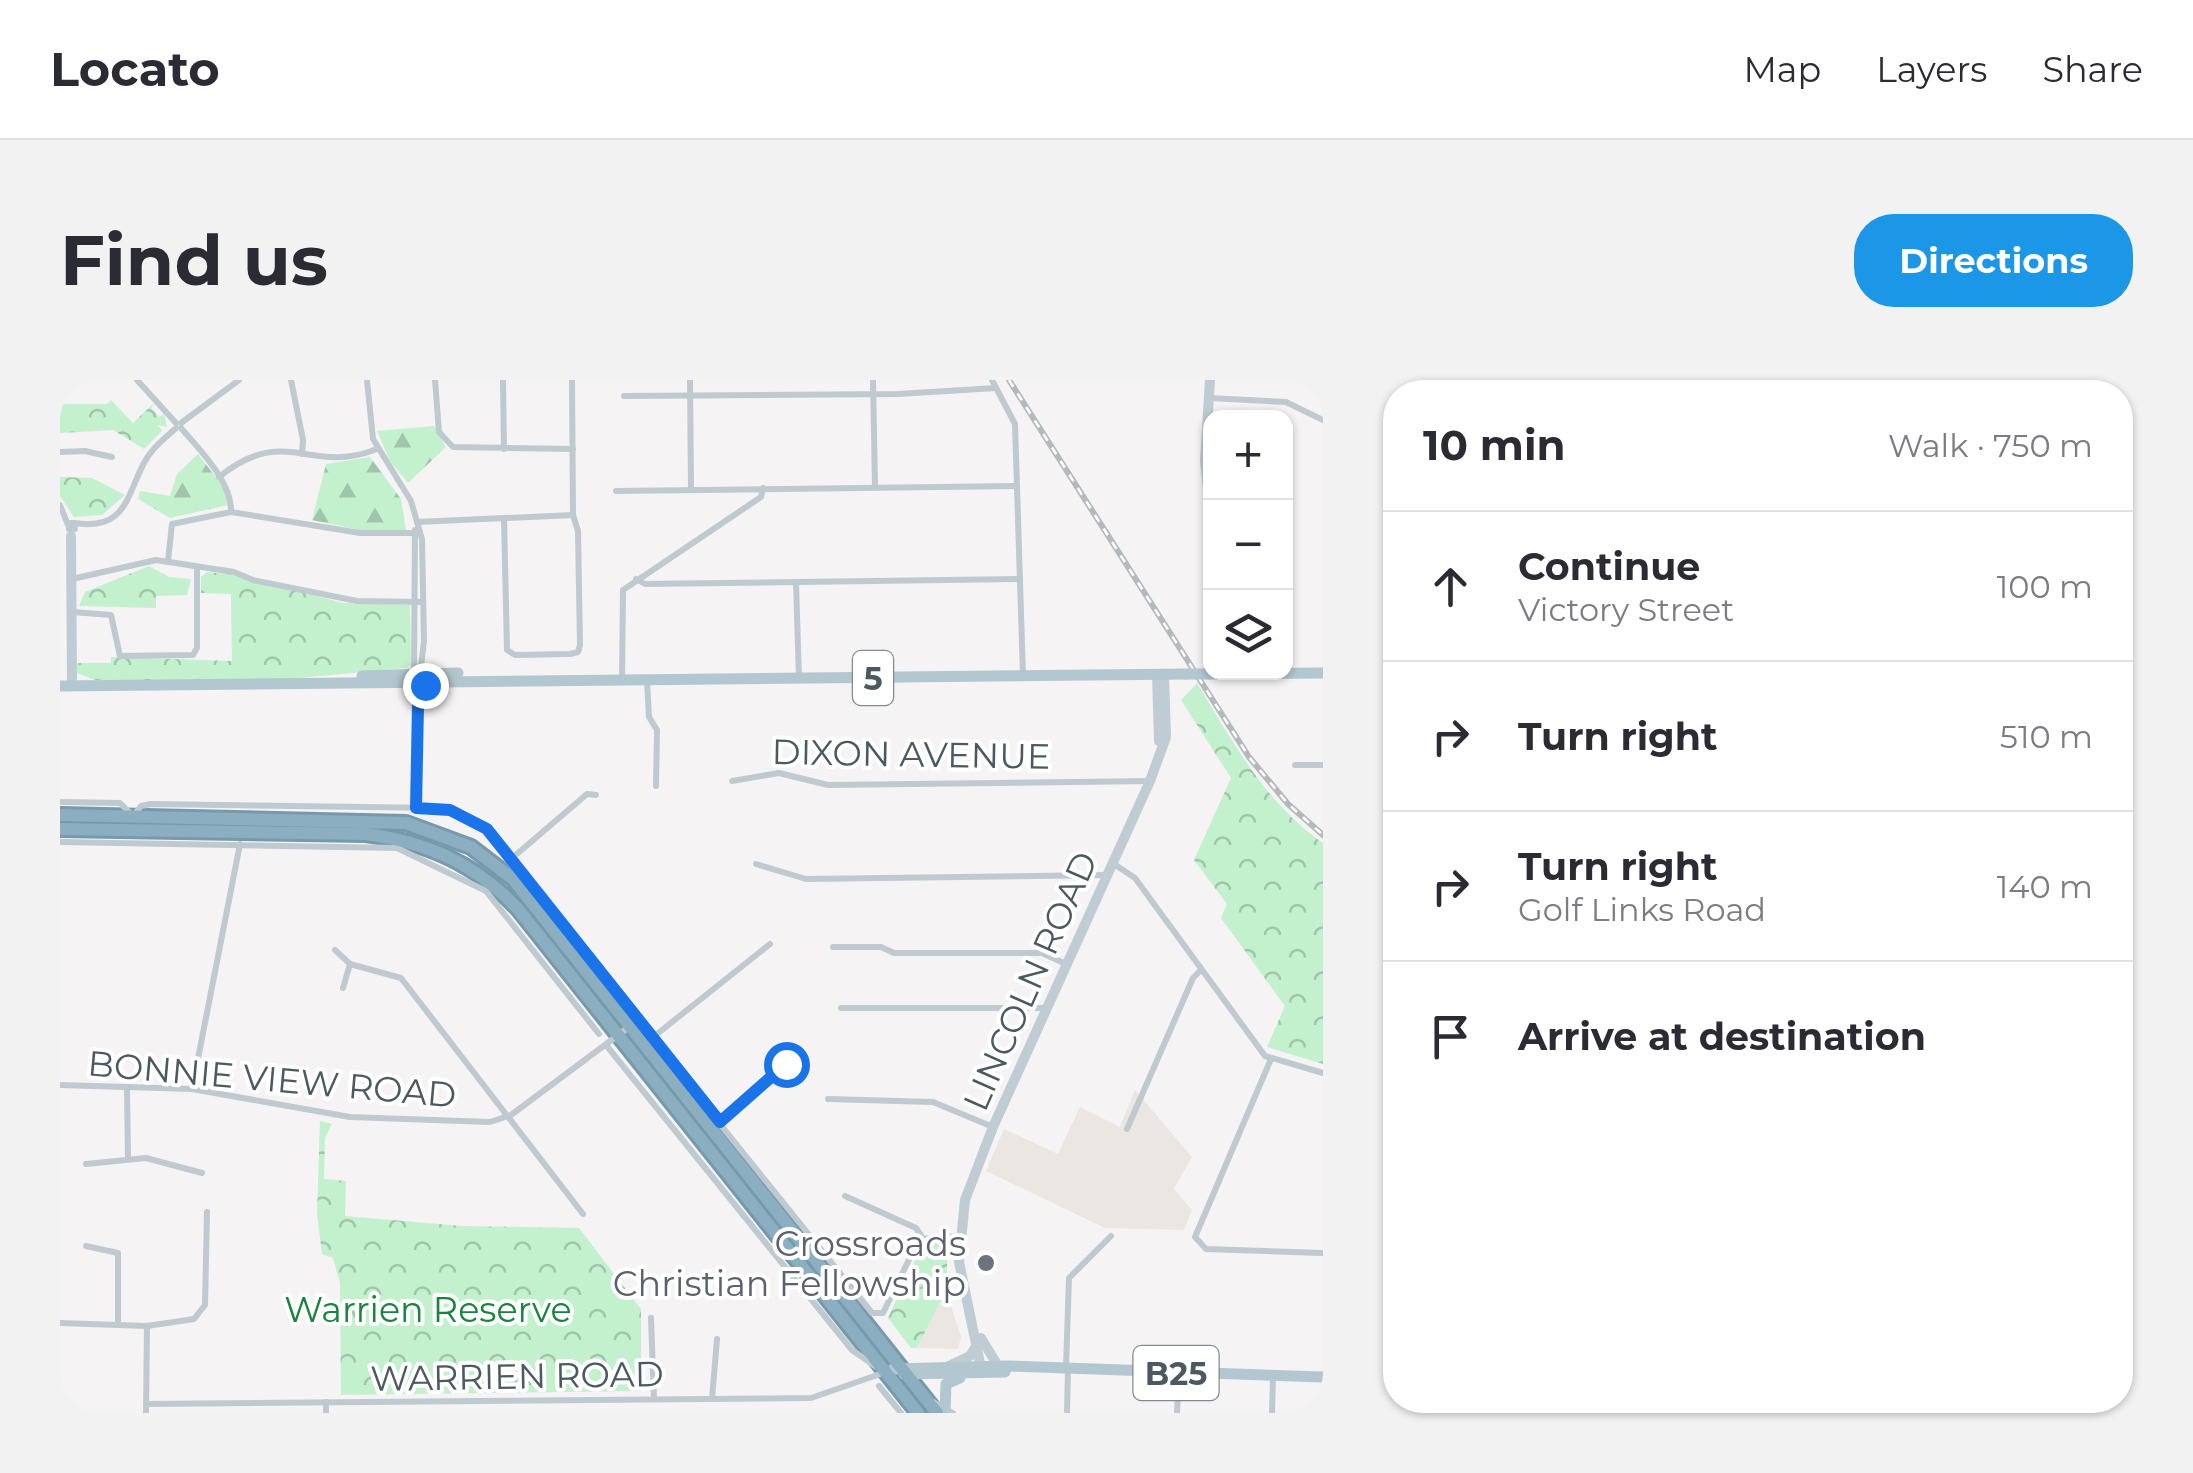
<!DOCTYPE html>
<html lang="en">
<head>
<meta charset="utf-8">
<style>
  body { margin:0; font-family:Montserrat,sans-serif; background:#f2f2f3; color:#2b2b33 }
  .controls { position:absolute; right:30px; top:30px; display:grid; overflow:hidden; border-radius:20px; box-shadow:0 2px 8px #0004 }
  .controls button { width:90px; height:90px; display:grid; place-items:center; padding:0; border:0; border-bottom:2px solid #e1e1e2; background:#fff; color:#2b2b33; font:50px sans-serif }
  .stop { position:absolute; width:30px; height:30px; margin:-22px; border:8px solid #1a73e8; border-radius:50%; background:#fff }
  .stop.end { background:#1a73e8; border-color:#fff; box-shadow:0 2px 10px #0008 }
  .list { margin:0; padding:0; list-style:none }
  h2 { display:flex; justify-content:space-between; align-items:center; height:130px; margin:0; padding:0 40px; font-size:42px }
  h2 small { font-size:32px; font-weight:400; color:#7c7c81 }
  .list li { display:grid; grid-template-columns:65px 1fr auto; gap:30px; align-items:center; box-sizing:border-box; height:150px; padding:0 40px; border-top:2px solid #e1e1e2 }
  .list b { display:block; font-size:38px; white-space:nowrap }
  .list p { margin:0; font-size:32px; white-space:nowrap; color:#7c7c81 }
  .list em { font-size:32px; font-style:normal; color:#7c7c81 }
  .icon { flex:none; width:55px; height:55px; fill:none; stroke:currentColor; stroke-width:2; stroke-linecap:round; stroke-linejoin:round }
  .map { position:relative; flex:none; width:1263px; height:1033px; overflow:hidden; border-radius:40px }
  header { display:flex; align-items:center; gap:60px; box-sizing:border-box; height:140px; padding:0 50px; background:#fff; border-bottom:2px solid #e1e1e2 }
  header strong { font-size:48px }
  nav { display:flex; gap:55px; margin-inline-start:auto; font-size:35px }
  .intro { display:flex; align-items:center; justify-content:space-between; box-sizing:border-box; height:240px; padding:0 60px }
  h1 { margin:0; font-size:70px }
  .button { padding:25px 45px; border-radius:40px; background:#1c96e6; color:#fff; font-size:35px; font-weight:700 }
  main { display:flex; gap:60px; padding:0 60px }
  aside { flex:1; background:#fff; border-radius:40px; box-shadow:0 2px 8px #0004 }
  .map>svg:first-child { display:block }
  .commercial { fill:#ebe6e1 }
  .forest { fill:url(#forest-firs) }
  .park { fill:url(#park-crowns) }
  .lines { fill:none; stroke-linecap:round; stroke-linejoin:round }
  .highway-casing { stroke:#7699ac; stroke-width:18 }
  .street { stroke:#becacf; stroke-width:6 }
  .secondary { stroke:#bfccd4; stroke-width:10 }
  .primary { stroke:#b3c7d0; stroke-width:11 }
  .highway { stroke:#8baec0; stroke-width:12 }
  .rail-casing { stroke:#b5b9bd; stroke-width:6 }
  .rail { stroke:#fff; stroke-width:2.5; stroke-dasharray:8; stroke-linecap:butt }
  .primary-bridge { stroke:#b3c7d0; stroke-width:11 }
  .route { stroke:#1a73e8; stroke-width:12 }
  .worship-dot { fill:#6b7280; stroke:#fff; stroke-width:4 }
  .labels { text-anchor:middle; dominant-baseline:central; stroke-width:8; stroke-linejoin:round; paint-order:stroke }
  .shield { fill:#fff; stroke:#808c90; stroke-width:2.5 }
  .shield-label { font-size:32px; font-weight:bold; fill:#4a5a60 }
  .street-label { font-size:35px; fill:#4a5a60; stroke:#fff }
  .worship-label { font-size:35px; fill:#5b616d; stroke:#fff; text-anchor:end }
  .park-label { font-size:35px; fill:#18843c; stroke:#fff }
</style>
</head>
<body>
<header>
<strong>Locato</strong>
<nav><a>Map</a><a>Layers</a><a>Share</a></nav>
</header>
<div class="intro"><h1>Find us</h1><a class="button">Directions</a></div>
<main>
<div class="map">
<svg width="1263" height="1033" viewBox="0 0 1263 1033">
  <defs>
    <pattern id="forest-firs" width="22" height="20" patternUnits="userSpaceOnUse" patternTransform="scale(2.5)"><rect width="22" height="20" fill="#c3f0cd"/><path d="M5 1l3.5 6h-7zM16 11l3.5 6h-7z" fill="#a0c5aa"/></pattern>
    <pattern id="park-crowns" width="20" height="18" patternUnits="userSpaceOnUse" patternTransform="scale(2.5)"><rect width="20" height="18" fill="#c3f0cd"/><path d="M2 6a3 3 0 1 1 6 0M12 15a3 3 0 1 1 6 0" fill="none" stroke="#a0c5aa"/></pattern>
  </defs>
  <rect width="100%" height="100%" fill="#f5f3f3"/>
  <g class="commercial">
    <path d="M 1075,710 L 1132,777 L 1114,809 L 1132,830 L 1124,850 L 1045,848 L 926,791 L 944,749 L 998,774 L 1020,727 L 1060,747 Z"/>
    <path d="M 886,910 L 901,957 L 898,969 L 857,968 Z"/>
  </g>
  <g class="forest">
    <path d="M 374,46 L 386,67 L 348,103 L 330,81 L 317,51 Z"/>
    <path d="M 138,74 L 168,113 L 168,125 L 110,138 L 78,119 L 80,111 L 110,116 L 117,94 Z"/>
    <path d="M 310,77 L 341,119 L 346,150 L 299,150 L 252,140 L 266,84 Z"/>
  </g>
  <g class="park">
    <path d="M 51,20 L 73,43 L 94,23 L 91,28 L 100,37 L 104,34 L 107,47 L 98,45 L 102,51 L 84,69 L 53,50 L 0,53 L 0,24 L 47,24 Z"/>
    <path d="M 0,97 L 32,98 L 65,115 L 42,135 L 14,137 L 0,116 Z"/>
    <path d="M 89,186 L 109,197 L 131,199 L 127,215 L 96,216 L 96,228 L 19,226 L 25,212 Z"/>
    <path d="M 147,192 L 178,195 L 283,223 L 350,225 L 351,284 L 346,288 L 207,301 L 35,300 L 17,293 L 16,283 L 51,283 L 51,277 L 172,281 L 171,214 L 141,213 L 141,197 Z"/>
    <path d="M 1137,303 C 1172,361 1206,424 1263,463 L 1263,684 L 1207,667 L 1225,626 L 1161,538 L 1167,524 L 1134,480 L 1171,398 L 1121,320 Z"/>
    <path d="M 260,741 L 272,744 L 265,758 L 264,799 L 286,801 L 285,836 L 402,846 L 519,848 L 581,929 L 581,1011 L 281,1015 L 280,903 L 273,878 L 262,874 L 257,834 Z"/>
    <path d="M 864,862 L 888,864 L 886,910 L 857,968 L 851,968 L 828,938 Z"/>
  </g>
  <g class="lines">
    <defs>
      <g id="highway">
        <path d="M 0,435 L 346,443 L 411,467 L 453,499 L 877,1033"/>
        <path d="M 0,449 L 306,454 C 367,462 416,484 458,529 L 858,1033"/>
      </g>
    </defs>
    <use href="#highway" class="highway-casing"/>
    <g class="street">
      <path d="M 77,0 L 116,43"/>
      <path d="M 231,0 L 243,60 L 242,74"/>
      <path d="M 307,0 L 313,59 L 351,121 L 362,159 L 364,261 L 360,295"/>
      <path d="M 375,0 L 379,52 L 393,67 L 513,69"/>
      <path d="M 443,0 L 444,69"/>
      <path d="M 630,0 L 631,107"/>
      <path d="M 813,0 L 815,106"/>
      <path d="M 932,0 L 955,44 L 963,296"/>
      <path d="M 564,16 L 838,14 L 936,8"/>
      <path d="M 1149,18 L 1226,22 L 1263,40"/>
      <path d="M 121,43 L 179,0"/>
      <path d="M 121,48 C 140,70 172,102 171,132"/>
      <path d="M 0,72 L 25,71 L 52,77"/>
      <path d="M 159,97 C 226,43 249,96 317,69"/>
      <path d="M 556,111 L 957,106"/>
      <path d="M 0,125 L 8,145"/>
      <path d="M 444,139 L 447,270 L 455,275 L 510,274 L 518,272 L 520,265 L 518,151 L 513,135"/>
      <path d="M 357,142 L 513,135 L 512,0"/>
      <path d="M 9,143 L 14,143 L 15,149 L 9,149 Z"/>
      <path d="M 14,143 C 66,151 66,117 84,83 C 91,69 104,59 116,48"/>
      <path d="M 108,181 L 112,144 L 171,132 L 300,153 L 360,153"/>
      <path d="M 12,199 L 96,180 L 174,192 L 193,200 L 297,221 L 362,222"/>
      <path d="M 576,199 L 585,204 L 960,199"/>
      <path d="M 736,203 L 739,298"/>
      <path d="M 12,232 L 51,235 L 60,276 L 133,275 L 137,268 L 137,188"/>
      <path d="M 354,293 L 355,150"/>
      <path d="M 562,300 L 563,210 L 701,117 L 703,108"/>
      <path d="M 587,301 L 589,337 L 597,350 L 596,406"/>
      <path d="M 1235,385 L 1263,385"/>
      <path d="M 672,401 L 719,393 L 768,405 L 1089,401"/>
      <path d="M 0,422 L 60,423 L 73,436"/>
      <path d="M 356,428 L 358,325 L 369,303"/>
      <path d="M 74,435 L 81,426 L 91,424 L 377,428 L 417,442 L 812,933 L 823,933 L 859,859 L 900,856"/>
      <path d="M 0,462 L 337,468 L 426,511 L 539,654"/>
      <path d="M 451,479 L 527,414 L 536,415"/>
      <path d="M 696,484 L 746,499 L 1047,495"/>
      <path d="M 1054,484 L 1075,498 L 1205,676 L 1263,693"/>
      <path d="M 773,567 L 821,567 L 834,573 L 982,573 L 1006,584"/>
      <path d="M 275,570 L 290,584 L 341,598 L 523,834"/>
      <path d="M 283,608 L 290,584"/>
      <path d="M 781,628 L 988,628"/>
      <path d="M 592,658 L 710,564"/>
      <path d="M 546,665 L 792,970 L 815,986"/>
      <path d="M 1211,679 L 1135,857 L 1146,869 L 1263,873"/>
      <path d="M 0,705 L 132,709 L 290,737 L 430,742 L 451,735 L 569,647"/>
      <path d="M 67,708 L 68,778"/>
      <path d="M 132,709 L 180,464"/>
      <path d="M 768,719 L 873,722 L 933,747"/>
      <path d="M 660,742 L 726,684"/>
      <path d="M 1067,749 L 1133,598 L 1141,590"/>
      <path d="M 26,784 L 86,778 L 142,793"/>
      <path d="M 785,816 L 856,848 L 862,857"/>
      <path d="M 26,866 L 58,873 L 58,944"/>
      <path d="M 591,938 L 594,1019"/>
      <path d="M 0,943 L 87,946 L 134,939 L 145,925 L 147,832"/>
      <path d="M 1006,987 L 1009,898 L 1051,856"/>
      <path d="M 819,1006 L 841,1033"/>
      <path d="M 652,1019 L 657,959"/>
      <path d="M 870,1020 L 893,1033"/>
      <path d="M 266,1022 L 266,1033"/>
      <path d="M 86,1024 L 751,1018 L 823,993"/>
      <path d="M 86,1033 L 87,946"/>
      <path d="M 1007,1033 L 1008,989"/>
      <path d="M 1117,1033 L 1119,993"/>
      <path d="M 1212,1033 L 1213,997"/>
    </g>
    <g class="secondary">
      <path d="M 1150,0 L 1145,81 L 1150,129"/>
      <path d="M 11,156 L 12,306"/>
      <path d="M 1097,294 L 1099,361"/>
      <path d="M 921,958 L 938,986"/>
      <path d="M 889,986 L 910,976 L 917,965"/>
      <path d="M 922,993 L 899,882 L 905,820 L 933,747 L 1090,401 L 1106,357 L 1104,294"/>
    </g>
    <g class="primary">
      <path d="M 1149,294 L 1263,293"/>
      <path d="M 302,296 L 398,293"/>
      <path d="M 0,306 L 1127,294"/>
      <path d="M 833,989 L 948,986 L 1263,997"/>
      <path d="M 844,994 L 945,992"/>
      <path d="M 885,1033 L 886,1004 L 900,998"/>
    </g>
    <use href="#highway" class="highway"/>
    <defs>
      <path id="rail" d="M 949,0 L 1189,377 L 1228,424 L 1263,455"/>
    </defs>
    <use href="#rail" class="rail-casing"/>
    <use href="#rail" class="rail"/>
    <path class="primary-bridge" d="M 1127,294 L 1149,294"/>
  </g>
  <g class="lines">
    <path class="route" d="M 365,305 L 358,325 L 356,428 L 390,430 L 427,449 L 660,742 L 726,684"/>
  </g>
  <circle class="worship-dot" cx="926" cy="883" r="10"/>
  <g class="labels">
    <g class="shield">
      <rect x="793" y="271" width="40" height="54" rx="8"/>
      <rect x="1073.5" y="966" width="85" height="54" rx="8"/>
    </g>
    <g class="shield-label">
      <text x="813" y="298">5</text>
      <text x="1116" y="993">B25</text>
    </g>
    <g class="street-label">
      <text transform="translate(851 374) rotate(1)">DIXON AVENUE</text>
      <text transform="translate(970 601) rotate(-66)">LINCOLN ROAD</text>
      <text transform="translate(212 699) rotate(5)">BONNIE VIEW ROAD</text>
      <text transform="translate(457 996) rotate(-1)">WARRIEN ROAD</text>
    </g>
    <g class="worship-label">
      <text x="906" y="863">Crossroads<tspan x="906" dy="40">Christian Fellowship</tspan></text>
    </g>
    <g class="park-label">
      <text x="368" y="929">Warrien Reserve</text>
    </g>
  </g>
</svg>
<div class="controls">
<button>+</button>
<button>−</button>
<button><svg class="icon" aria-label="layers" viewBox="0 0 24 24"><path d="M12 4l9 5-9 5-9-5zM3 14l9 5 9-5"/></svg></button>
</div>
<div class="stop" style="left:726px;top:684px"></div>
<div class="stop end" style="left:365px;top:305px"></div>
</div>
<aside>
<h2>10 min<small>Walk · 750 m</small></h2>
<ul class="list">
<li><svg class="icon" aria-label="ahead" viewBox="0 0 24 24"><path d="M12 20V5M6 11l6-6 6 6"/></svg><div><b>Continue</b><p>Victory Street</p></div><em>100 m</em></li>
<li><svg class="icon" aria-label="right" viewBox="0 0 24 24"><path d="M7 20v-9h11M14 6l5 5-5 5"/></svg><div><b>Turn right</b></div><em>510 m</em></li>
<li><svg class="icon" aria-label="right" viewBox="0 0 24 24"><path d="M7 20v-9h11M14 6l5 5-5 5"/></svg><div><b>Turn right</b><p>Golf Links Road</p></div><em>140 m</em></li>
<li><svg class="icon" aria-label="arrive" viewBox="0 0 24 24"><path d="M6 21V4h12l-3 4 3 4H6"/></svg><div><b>Arrive at destination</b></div></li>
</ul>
</aside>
</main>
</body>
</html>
